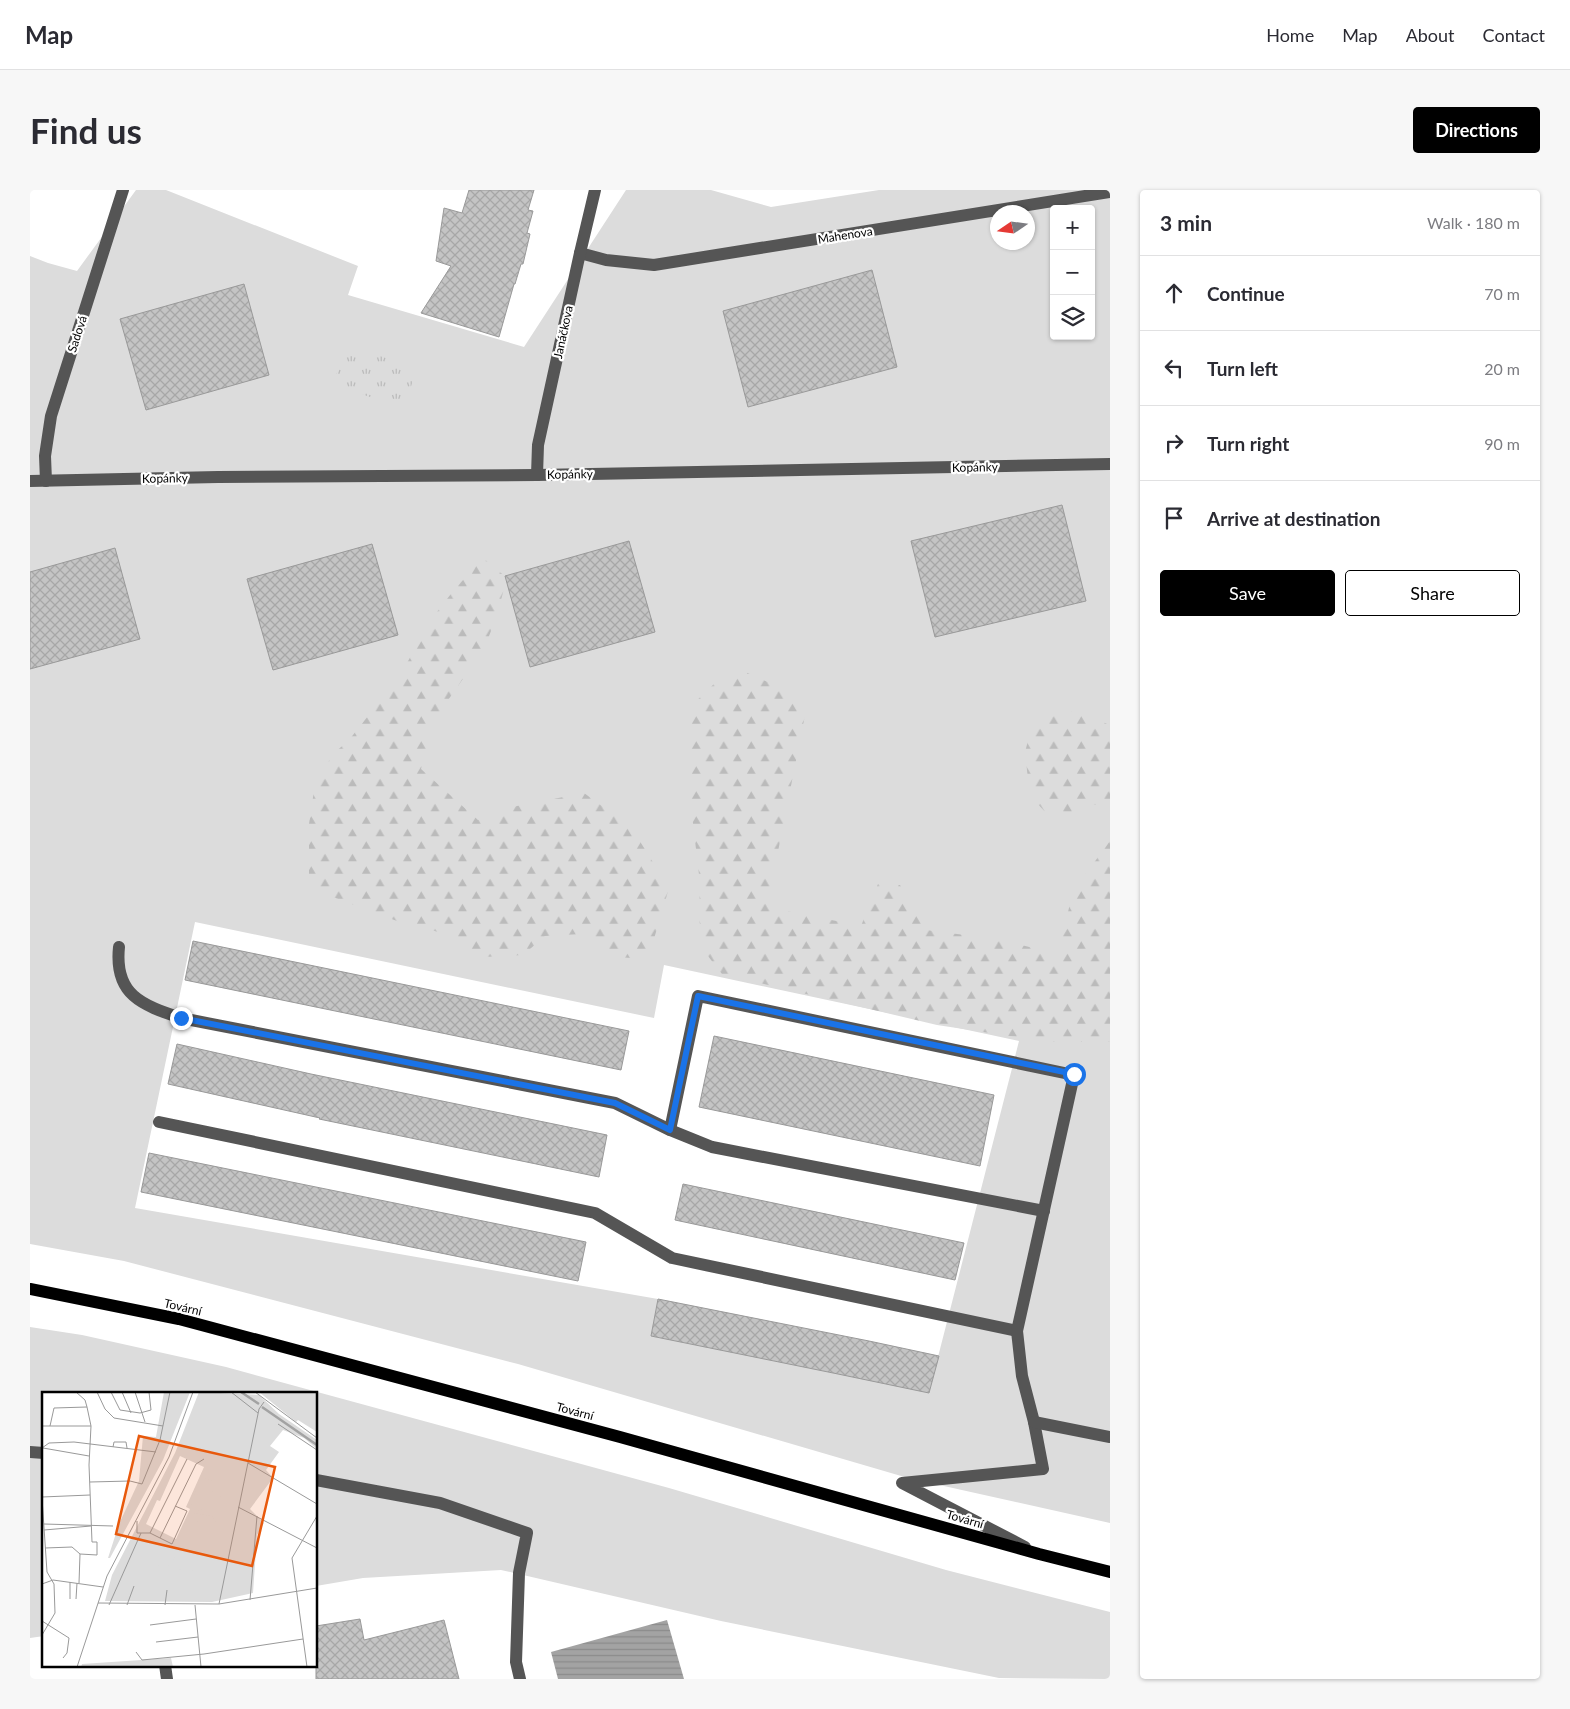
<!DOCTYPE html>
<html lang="en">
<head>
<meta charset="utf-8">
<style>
  body { margin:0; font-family:Lato,sans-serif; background:#f7f7f7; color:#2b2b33 }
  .controls { position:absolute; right:15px; top:15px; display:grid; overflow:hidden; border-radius:5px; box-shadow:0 1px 4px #0004 }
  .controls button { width:45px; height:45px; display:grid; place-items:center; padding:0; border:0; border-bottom:1px solid #e1e1e2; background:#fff; color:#2b2b33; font:25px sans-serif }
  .compass { position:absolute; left:960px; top:15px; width:45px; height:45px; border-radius:50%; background:#fff; box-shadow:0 1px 4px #0004; rotate:257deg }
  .stop { position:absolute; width:15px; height:15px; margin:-11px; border:4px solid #1a73e8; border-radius:50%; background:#fff }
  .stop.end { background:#1a73e8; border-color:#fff; box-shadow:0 1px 5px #0008 }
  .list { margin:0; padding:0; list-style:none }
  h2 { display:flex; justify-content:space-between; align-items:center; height:65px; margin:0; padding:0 20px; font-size:21px }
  h2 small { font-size:16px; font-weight:400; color:#7c7c81 }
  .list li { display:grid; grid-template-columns:32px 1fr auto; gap:15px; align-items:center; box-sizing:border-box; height:75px; padding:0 20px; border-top:1px solid #e1e1e2 }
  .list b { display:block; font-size:19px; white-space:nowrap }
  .list em { font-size:16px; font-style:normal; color:#7c7c81 }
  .actions { display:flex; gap:10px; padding:15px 20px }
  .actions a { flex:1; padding:11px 0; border:1px solid #000; border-radius:5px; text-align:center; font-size:18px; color:#000 }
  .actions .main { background:#000; color:#fff }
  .icon { flex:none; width:28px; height:28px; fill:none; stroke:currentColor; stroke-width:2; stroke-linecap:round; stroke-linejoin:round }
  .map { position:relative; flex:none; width:1080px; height:1489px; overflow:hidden; border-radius:5px }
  header { display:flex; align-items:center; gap:30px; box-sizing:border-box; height:70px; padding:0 25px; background:#fff; border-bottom:1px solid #e1e1e2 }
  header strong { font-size:24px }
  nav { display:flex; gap:28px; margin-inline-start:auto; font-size:18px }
  .intro { display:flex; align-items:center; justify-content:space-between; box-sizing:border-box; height:120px; padding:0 30px }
  h1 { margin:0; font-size:35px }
  .button { padding:12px 22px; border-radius:5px; background:#000; color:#fff; font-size:18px; font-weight:700 }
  main { display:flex; gap:30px; padding:0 30px }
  aside { flex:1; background:#fff; border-radius:5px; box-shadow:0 1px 4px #0004 }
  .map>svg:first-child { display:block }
  .grass { fill:#dcdcdc; fill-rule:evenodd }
  .forest { fill:url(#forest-firs) }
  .park { fill:url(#park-tufts) }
  .water { fill:url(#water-rules) }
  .building { fill:url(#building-cross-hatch); stroke:#999 }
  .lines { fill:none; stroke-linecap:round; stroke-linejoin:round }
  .minor { stroke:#555; stroke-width:12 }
  .major { stroke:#000; stroke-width:12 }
  .route { stroke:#1a73e8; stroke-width:6 }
  .labels { text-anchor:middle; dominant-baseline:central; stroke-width:4.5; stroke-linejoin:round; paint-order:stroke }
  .street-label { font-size:12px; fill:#000; stroke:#fff }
  .inset-river { fill:none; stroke:#a3a3a3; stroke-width:2.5 }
  .inset-road { fill:none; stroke:#999; stroke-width:1 }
  .view { fill:#e8590c; fill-opacity:0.15; stroke:#e8590c; stroke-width:2.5 }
  .inset-edge { fill:none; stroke:#000; stroke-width:2.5 }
</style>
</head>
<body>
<header>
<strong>Map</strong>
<nav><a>Home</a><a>Map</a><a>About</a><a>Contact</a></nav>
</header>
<div class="intro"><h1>Find us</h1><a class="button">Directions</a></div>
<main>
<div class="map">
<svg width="1080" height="1489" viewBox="0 0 1080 1489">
  <defs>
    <pattern id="forest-firs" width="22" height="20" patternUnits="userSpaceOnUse" patternTransform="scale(1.25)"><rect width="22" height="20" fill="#dcdcdc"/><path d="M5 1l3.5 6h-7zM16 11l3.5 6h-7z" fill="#bbb"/></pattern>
    <pattern id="park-tufts" width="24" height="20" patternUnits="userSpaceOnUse" patternTransform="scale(1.25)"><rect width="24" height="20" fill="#dcdcdc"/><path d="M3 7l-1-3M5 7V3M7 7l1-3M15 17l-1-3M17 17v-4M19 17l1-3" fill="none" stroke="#bbb"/></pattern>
    <pattern id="water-rules" width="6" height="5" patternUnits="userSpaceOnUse" patternTransform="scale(1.25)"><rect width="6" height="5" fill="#a3a3a3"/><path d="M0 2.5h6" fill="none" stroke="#8b8b8b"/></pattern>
    <pattern id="building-cross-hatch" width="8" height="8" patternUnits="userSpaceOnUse" patternTransform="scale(1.25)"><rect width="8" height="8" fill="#c4c4c4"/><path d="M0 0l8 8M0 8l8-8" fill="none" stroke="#a7a7a7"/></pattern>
  </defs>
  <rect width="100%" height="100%" fill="#fff"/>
  <g class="grass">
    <path d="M 106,0 L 136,0 L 328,76 L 318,105 L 494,157 L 596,0 L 681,0 L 741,17 L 849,0 L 1080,0 L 1080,1333 L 878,1288 L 488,1174 L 94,1071 L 0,1054 L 0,66 L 18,73 L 47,81 ZM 1024,19 L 1061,19 L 1061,146 L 1024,146 ZM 968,22 L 998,22 L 998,52 L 968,52 ZM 165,732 L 624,828 L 634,775 L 989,851 L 899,1202 L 621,1146 L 628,1109 L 105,1018 Z"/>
    <path d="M 0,1137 L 52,1145 L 196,1177 L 639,1298 L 916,1380 L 1080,1422 L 1080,1489 L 969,1488 L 691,1431 L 471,1380 L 333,1388 L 286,1396 L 286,1203 L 14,1203 L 14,1446 L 0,1448 Z"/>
  </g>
  <g class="forest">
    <path d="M 453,368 L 477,388 L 466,428 L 454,459 L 404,530 L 391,579 L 448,630 L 477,618 L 554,603 L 601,637 L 639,698 L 618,769 L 586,767 L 551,744 L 515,746 L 493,765 L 453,767 L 427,749 L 402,740 L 367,731 L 279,698 L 279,634 L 285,594 L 303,564 L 319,550 L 369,487 L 403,427 L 424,400 Z"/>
    <path d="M 713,481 L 740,493 L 777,515 L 737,717 L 831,736 L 848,694 L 870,695 L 896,740 L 966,749 L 1028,764 L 1043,701 L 1080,651 L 1080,852 L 1019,852 L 907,835 L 692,784 L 674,761 L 669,728 L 670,693 L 662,625 L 657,539 L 662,515 L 684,494 Z"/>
    <path d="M 1049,520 L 1079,535 L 1080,537 L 1080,612 L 1057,616 L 1039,626 L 1018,625 L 1005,611 L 998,589 L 995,562 L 1002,536 L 1019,527 Z"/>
  </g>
  <path class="park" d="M 316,155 L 387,178 L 374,218 L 303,195 Z"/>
  <path class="water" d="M 637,1430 L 654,1489 L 528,1489 L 521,1462 Z"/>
  <g class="building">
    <path d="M 439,0 L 504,0 L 498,20 L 503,21 L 497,43 L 500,44 L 493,74 L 491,74 L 485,94 L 484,94 L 469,147 L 391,123 L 421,76 L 406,71 L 414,18 L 432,23 Z"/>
    <path d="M 842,80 L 867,177 L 718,217 L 693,121 Z"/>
    <path d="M 214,94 L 239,185 L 116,220 L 90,129 Z"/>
    <path d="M 1032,315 L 1056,411 L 905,447 L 881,351 Z"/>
    <path d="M 599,351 L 625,442 L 500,477 L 475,386 Z"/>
    <path d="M 342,354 L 368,445 L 243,480 L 217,389 Z"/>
    <path d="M 85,358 L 110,449 L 0,479 L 0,382 Z"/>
    <path d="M 163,751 L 599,841 L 591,880 L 155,790 Z"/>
    <path d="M 684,846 L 964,905 L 950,976 L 669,917 Z"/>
    <path d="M 147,854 L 281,884 L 577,945 L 569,987 L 289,929 L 290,928 L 138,894 Z"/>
    <path d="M 119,963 L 556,1052 L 548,1091 L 111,1002 Z"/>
    <path d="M 653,994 L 934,1053 L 925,1090 L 645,1030 Z"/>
    <path d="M 628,1109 L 839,1151 L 909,1166 L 899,1203 L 808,1184 L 621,1146 Z"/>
    <path d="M 330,1429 L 334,1450 L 414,1430 L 429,1489 L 286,1489 L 286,1436 Z"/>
  </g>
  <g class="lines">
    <g class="minor">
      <path d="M 550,63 L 576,70 L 624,75 L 1080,2"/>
      <path d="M 507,285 L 508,255 L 550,63 L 565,0"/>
      <path d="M 0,291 L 188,287 L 507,285 L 1080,274"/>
      <path d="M 16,291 L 15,266 L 21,226 L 93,0"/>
      <path d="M 89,757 C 84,805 112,815 151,828 L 585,913 L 640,940 L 682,957 L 1014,1021"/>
      <path d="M 129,932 L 565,1023 L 642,1068 L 987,1141"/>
      <path d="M 640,940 L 668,806 L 1044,885 L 987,1141 L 992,1186 L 1004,1232 L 1013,1279 L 872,1293 L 995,1357"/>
      <path d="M 1004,1232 L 1080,1247"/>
      <path d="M 0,1262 L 14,1263"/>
      <path d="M 286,1290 L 410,1313 L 497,1343 L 489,1383 L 486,1472 L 490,1489"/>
      <path d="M 135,1475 L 137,1489"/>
    </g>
    <path class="major" d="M 0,1099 L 149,1129 L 590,1247 L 1009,1364 L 1080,1382"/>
  </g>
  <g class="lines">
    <path class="route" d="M 151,828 L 585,913 L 640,940 L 668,806 L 1044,884"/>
  </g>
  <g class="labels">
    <g class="street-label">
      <text transform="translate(815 45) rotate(-9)">Mahenova</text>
      <text transform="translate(533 142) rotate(-78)">Janáčkova</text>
      <text transform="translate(47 144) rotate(-72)">Sadová</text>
      <text transform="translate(945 277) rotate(-1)">Kopánky</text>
      <text transform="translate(540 284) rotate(-1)">Kopánky</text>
      <text transform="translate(135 288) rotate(-1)">Kopánky</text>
      <text transform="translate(153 1117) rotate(13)">Tovární</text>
      <text transform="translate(545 1221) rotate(15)">Tovární</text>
      <text transform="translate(935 1329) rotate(16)">Tovární</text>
    </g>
  </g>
  <g transform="translate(12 1202)">
    <rect width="275" height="275" fill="#fff"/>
    <path d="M 122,0 L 148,0 L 121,68 L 68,166 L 66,166 L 77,132 L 97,89 L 101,44 L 114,45 ZM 157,0 L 217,3 L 237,22 L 275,48 L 275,57 L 262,46 L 241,38 L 228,54 L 237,60 L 224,78 L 231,86 L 208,117 L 222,131 L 215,143 L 211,201 L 170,210 L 63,209 L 70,183 L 133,61 ZM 138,64 L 162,75 L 144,115 L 148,117 L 134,147 L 104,132 L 115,108 L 118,109 ZM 129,266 L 131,275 L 39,275 L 40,272 Z" fill="#dcdcdc" fill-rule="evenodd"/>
    <path d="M 163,86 L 172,89 L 190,109 L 184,109 L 172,99 L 166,103 L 166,113 L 162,117 L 156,119 L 149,115 L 153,100 ZM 152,121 L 170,124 L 174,130 L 169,135 L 152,128 L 148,135 L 151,140 L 146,141 L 142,153 L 151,160 L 147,167 L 152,169 L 151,179 L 125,176 L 133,165 L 134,150 L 147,122 ZM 104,166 L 111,173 L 118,173 L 106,179 L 101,177 L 96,182 Z" fill="#dcdcdc"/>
    <path d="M 217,0 L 275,0 L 275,40 L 256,28 L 254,30 Z" fill="#dcdcdc"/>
    <path class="inset-river" d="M 199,0 L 217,12M 220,15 L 275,53"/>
    <path class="inset-road" d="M 34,0 L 43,8 L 45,15M 55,0 L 63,17 L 72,26 L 121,34M 69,0 L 78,18 L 98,21 L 109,18 L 107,0M 80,0 L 89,21M 93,0 L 103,30M 189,0 L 216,21M 213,0 L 275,46M 236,32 L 275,58M 0,34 L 49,34M 8,34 L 12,16 L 45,15 L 49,34 L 47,73 L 50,150 L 55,150 L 55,163 L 38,162 L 37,191M 71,55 L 72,50 L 84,50 L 85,56M 0,56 L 7,51 L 32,50 L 114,60M 1,56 L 47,64M 206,71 L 275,112M 48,90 L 88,89 L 100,92 L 118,48 L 128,0M 0,105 L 48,103M 0,106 L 5,180 L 12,192 L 13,221 L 0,243M 196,115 L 275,156M 95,129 L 95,141 L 108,141 L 130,152 L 145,119 L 133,114M 2,132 L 71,134M 2,138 L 49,134M 108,141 L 145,67M 118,146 L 154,72 L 162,67M 3,156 L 30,155 L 38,162M 28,190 L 28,207M 0,192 L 11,188 L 61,195M 34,207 L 35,191M 208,208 L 215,124M 56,211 L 177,212 L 275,196M 177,212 L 217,17 L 222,10M 67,213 L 99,141M 85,213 L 92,194M 123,213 L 125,198M 153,213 L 159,275M 0,229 L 27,246 L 25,261 L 21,266M 108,233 L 154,227M 114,250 L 156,245M 94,260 L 100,268 L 162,262 L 261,247M 35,275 L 65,184 L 127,65 L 151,0M 265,275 L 250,166 L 275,124"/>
    <path class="view" d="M 97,44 L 233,75 L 210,174 L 74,142 Z"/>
    <rect width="275" height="275" class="inset-edge"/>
  </g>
</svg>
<div class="controls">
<button>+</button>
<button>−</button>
<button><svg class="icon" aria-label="layers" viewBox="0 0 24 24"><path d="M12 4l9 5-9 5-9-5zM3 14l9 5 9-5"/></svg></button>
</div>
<svg class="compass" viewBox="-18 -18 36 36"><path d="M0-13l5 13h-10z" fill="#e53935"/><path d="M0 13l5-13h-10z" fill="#7c7c81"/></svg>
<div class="stop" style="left:1044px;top:884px"></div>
<div class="stop end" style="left:151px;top:828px"></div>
</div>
<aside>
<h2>3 min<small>Walk · 180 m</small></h2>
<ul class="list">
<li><svg class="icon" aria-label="ahead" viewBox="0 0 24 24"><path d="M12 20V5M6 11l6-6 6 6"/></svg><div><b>Continue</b></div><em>70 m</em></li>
<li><svg class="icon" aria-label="left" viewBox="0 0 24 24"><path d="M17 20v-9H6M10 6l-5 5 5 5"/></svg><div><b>Turn left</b></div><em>20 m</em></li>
<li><svg class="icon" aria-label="right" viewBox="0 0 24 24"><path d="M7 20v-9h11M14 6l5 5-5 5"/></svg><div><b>Turn right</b></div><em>90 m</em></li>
<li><svg class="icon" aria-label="arrive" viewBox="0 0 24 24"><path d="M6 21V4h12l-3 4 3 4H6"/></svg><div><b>Arrive at destination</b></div></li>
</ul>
<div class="actions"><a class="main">Save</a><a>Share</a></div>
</aside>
</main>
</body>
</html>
